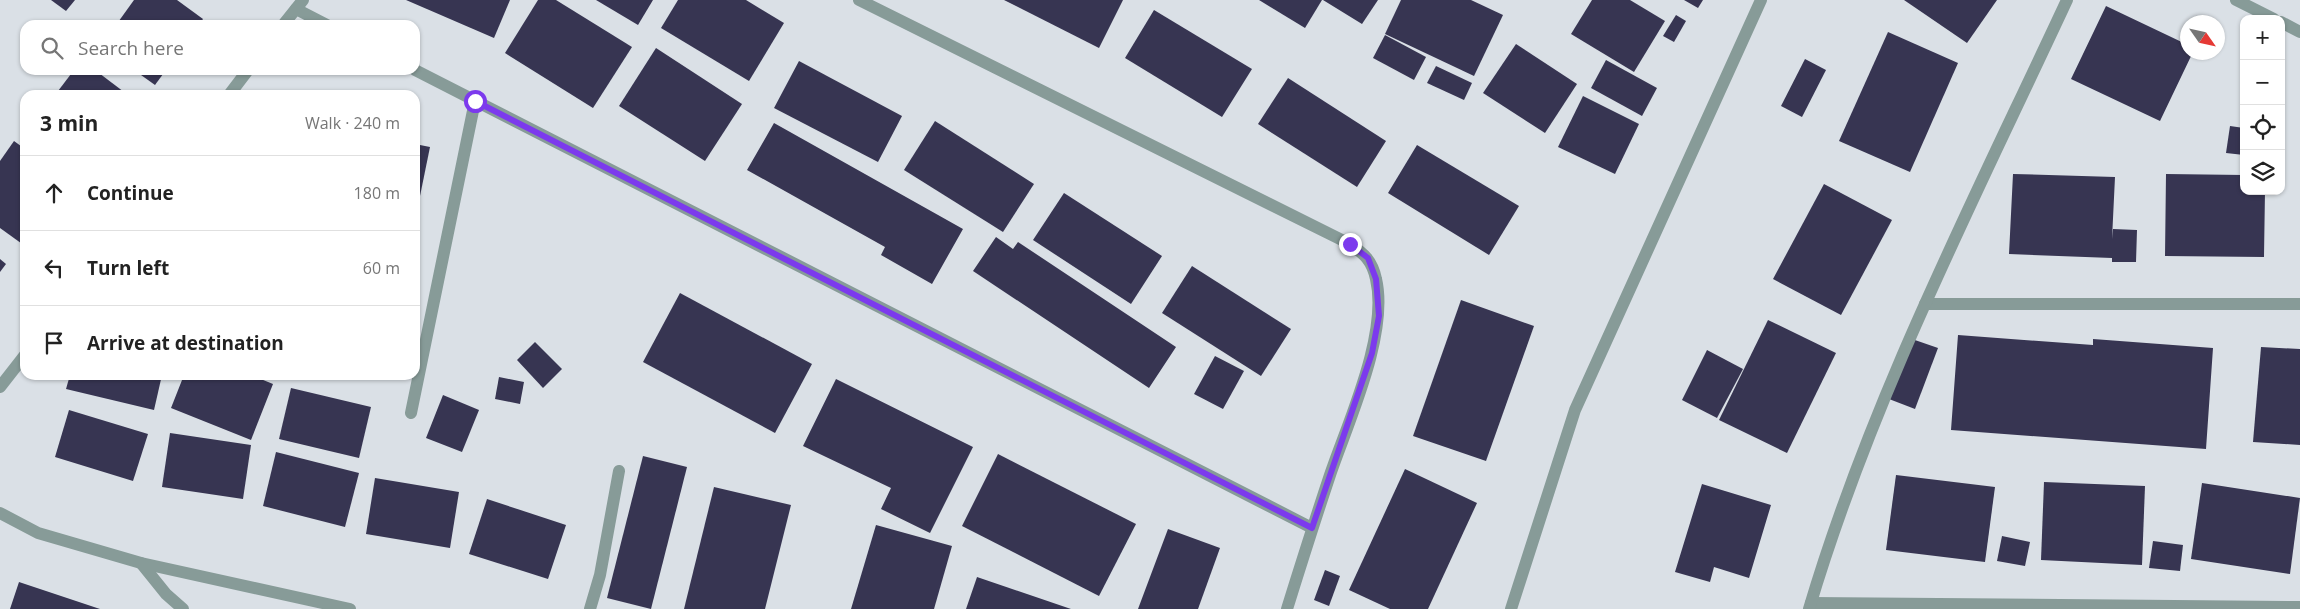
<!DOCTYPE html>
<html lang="en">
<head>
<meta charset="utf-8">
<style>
  body { margin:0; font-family:"Open Sans",sans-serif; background:#f2f2f2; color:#222 }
  .controls { position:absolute; right:15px; top:15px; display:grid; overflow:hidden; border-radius:10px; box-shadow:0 1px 4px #0004 }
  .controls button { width:45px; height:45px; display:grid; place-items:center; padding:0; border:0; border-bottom:1px solid #e0e0e0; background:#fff; color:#222; font:25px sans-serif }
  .compass { position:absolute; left:2180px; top:15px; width:45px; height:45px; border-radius:50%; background:#fff; box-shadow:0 1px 4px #0004; rotate:124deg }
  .stop { position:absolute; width:15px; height:15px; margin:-11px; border:4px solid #7c3aed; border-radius:50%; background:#fff }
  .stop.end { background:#7c3aed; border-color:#fff; box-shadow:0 1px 5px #0008 }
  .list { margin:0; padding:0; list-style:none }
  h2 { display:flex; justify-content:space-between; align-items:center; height:65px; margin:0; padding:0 20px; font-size:21px }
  h2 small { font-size:16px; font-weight:400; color:#767676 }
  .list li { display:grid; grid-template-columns:32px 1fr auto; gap:15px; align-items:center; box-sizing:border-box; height:75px; padding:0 20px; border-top:1px solid #e0e0e0 }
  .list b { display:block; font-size:19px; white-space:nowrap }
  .list em { font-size:16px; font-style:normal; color:#767676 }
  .icon { flex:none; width:28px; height:28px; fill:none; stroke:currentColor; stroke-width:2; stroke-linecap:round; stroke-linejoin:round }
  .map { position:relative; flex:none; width:2300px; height:609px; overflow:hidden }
  .search { position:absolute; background:#fff; box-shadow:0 1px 4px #0004; left:20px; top:20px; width:400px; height:55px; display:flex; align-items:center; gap:12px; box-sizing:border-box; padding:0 18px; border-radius:15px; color:#767676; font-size:19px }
  .panel { position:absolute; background:#fff; box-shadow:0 1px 4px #0004; left:20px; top:90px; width:400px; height:290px; border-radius:15px }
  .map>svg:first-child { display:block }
  .building { fill:#373552 }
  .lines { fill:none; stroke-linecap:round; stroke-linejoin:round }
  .minor { stroke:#879b98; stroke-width:12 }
  .route { stroke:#7c3aed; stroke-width:6 }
</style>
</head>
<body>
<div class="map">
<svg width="2300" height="609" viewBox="0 0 2300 609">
  <rect width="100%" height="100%" fill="#dae0e6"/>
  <g class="building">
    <path d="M 51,0 L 75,0 L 66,11 Z"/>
    <path d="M 134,0 L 177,0 L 203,19 L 199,25 L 116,25 Z"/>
    <path d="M 406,0 L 510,0 L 494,38 Z"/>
    <path d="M 538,0 L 556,0 L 632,47 L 593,108 L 505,53 Z"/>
    <path d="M 596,0 L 653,0 L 638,25 Z"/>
    <path d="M 678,0 L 746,0 L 784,23 L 749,81 L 661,28 Z"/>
    <path d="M 1004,0 L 1123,0 L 1099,48 Z"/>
    <path d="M 1259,0 L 1322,0 L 1305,28 Z"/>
    <path d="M 1323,0 L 1378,0 L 1362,24 Z"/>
    <path d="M 1401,0 L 1471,0 L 1503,15 L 1474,76 L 1385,34 Z"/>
    <path d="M 1592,0 L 1630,0 L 1665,21 L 1634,72 L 1571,34 Z"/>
    <path d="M 1684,0 L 1703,0 L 1698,8 Z"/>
    <path d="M 1904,0 L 1997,0 L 1967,43 Z"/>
    <path d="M 2106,6 L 2188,45 L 2188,52 L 2193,52 L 2160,121 L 2071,79 Z"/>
    <path d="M 1154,10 L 1252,69 L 1222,117 L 1125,58 Z"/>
    <path d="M 1676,15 L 1686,21 L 1674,42 L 1663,36 Z"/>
    <path d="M 1888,32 L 1958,63 L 1910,172 L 1839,141 Z"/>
    <path d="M 1385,35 L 1426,57 L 1414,80 L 1373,58 Z"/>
    <path d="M 1516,44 L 1577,84 L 1545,133 L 1483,93 Z"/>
    <path d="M 656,48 L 742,104 L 705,161 L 619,106 Z"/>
    <path d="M 1805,59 L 1826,70 L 1802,117 L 1781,106 Z"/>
    <path d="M 1606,60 L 1657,88 L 1642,116 L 1591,88 Z"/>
    <path d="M 799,61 L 902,116 L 878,162 L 774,108 Z"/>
    <path d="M 1436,66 L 1472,83 L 1464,100 L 1427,83 Z"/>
    <path d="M 74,70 L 95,70 L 128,95 L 55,95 Z"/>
    <path d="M 134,70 L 166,70 L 155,85 Z"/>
    <path d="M 1288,78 L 1386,141 L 1357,187 L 1258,124 Z"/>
    <path d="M 1583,96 L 1639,124 L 1615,174 L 1558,147 Z"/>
    <path d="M 935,121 L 1034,184 L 1003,232 L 904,170 Z"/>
    <path d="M 774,123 L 963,229 L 932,284 L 881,255 L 885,247 L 747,170 Z"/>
    <path d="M 2230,126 L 2244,128 L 2244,155 L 2226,153 Z"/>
    <path d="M 14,141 L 25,149 L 25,246 L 0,228 L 0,161 Z"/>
    <path d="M 415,144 L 430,147 L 420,196 L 415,195 Z"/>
    <path d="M 1417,145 L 1519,206 L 1489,255 L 1388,193 Z"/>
    <path d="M 2013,174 L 2115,177 L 2112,239 L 2113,229 L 2137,230 L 2136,262 L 2112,262 L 2112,258 L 2009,254 Z"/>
    <path d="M 2166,174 L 2244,175 L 2244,191 L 2265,191 L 2264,257 L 2165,256 Z"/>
    <path d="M 1824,184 L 1892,220 L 1841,315 L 1773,279 Z"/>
    <path d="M 1064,193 L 1162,256 L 1131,304 L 1033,240 Z"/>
    <path d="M 996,237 L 1013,249 L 1018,242 L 1176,347 L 1149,388 L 973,271 Z"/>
    <path d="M 0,259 L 6,264 L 0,272 Z"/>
    <path d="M 1192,266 L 1291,329 L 1261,376 L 1162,313 Z"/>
    <path d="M 680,293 L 812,364 L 775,433 L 643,362 Z"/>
    <path d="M 1461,300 L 1534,326 L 1486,461 L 1413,436 Z"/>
    <path d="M 1768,320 L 1836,353 L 1787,453 L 1719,420 Z"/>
    <path d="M 1958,335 L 2093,345 L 2093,339 L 2213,348 L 2206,449 L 1951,430 Z"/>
    <path d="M 1912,339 L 1938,348 L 1915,409 L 1889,399 Z"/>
    <path d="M 535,342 L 562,369 L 543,388 L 517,360 Z"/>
    <path d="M 2261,347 L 2300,349 L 2300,445 L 2253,442 Z"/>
    <path d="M 1707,350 L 1743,369 L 1717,418 L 1682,400 Z"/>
    <path d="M 1215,356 L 1244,371 L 1223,409 L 1194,394 Z"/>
    <path d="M 70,375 L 162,375 L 154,410 L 66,389 Z"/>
    <path d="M 184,375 L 251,375 L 273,384 L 251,440 L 171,408 Z"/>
    <path d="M 499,377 L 524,382 L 520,404 L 495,399 Z"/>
    <path d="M 836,379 L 973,447 L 930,533 L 881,509 L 891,488 L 803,446 Z"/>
    <path d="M 291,388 L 371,407 L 359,458 L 279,439 Z"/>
    <path d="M 443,395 L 479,410 L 462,452 L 426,438 Z"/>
    <path d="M 69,410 L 148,434 L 133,481 L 55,457 Z"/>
    <path d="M 170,433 L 251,445 L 243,499 L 162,487 Z"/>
    <path d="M 276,452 L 359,473 L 345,527 L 263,506 Z"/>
    <path d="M 998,454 L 1136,524 L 1099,596 L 962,526 Z"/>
    <path d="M 643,456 L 687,467 L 651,609 L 607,598 Z"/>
    <path d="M 1405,469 L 1477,503 L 1428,609 L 1390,609 L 1349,590 Z"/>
    <path d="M 1896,475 L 1995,487 L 1985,562 L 1886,550 Z"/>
    <path d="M 375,478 L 459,492 L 450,548 L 366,534 Z"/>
    <path d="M 2044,482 L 2145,486 L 2142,565 L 2041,560 Z"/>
    <path d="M 2202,483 L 2300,498 L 2290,574 L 2191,559 Z"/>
    <path d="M 1702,484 L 1771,505 L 1749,578 L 1714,567 L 1710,582 L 1675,572 Z"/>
    <path d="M 714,487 L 791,505 L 765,609 L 684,609 Z"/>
    <path d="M 487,499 L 566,525 L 548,579 L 469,554 Z"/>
    <path d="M 876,525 L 952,546 L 934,609 L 851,609 Z"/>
    <path d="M 1168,529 L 1220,548 L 1198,609 L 1138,609 Z"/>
    <path d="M 2002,536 L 2030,542 L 2025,566 L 1997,561 Z"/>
    <path d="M 2153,541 L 2183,545 L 2180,571 L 2149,568 Z"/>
    <path d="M 1325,570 L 1340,576 L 1329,606 L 1314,600 Z"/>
    <path d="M 977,577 L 1071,609 L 966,609 Z"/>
    <path d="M 19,582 L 100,609 L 10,609 Z"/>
  </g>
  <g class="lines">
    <g class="minor">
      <path d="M 859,0 L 1350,244 C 1364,254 1372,260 1376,279 C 1389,334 1348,422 1330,475 C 1315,520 1301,564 1287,609"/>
      <path d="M 2236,0 L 2274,19"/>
      <path d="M 296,9 L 327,25"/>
      <path d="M 2281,22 L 2300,32"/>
      <path d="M 283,25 L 303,0"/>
      <path d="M 415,70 L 1312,528"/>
      <path d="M 229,95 L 248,70"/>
      <path d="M 1925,304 L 2300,304"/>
      <path d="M 0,387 L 25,355"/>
      <path d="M 411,413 L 475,101"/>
      <path d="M 0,513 L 38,533 L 141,563 L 350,609"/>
      <path d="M 141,563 L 166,594 L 183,609"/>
      <path d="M 1811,603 L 2300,607"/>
      <path d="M 590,609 L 600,575 L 619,471"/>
      <path d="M 1511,609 L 1575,410 L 1761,0"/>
      <path d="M 1809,609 C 1872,397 1974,200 2067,0"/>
    </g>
  </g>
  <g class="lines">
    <path class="route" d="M 475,101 L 1312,528 L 1372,353 L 1379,316 L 1376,279 L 1368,258 L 1350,244"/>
  </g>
</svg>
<div class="controls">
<button>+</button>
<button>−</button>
<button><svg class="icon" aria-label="locate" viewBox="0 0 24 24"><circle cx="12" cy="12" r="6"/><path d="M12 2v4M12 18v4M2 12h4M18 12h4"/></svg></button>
<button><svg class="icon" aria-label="layers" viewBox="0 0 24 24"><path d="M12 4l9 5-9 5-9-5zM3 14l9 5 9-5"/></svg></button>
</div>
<svg class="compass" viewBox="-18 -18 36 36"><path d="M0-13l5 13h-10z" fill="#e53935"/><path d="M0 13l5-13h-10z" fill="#767676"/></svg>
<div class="stop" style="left:475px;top:101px"></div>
<div class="stop end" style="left:1350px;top:244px"></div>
<div class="search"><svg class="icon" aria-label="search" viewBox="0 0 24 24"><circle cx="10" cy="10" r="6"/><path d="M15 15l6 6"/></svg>Search here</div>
<section class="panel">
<h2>3 min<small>Walk · 240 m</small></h2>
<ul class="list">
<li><svg class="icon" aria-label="ahead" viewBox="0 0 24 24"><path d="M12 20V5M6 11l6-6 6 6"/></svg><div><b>Continue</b></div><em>180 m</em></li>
<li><svg class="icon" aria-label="left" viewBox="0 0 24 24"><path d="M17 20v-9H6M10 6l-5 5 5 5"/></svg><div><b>Turn left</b></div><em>60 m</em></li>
<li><svg class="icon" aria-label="arrive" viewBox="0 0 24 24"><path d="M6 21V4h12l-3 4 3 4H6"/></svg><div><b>Arrive at destination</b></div></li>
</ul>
</section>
</div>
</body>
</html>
